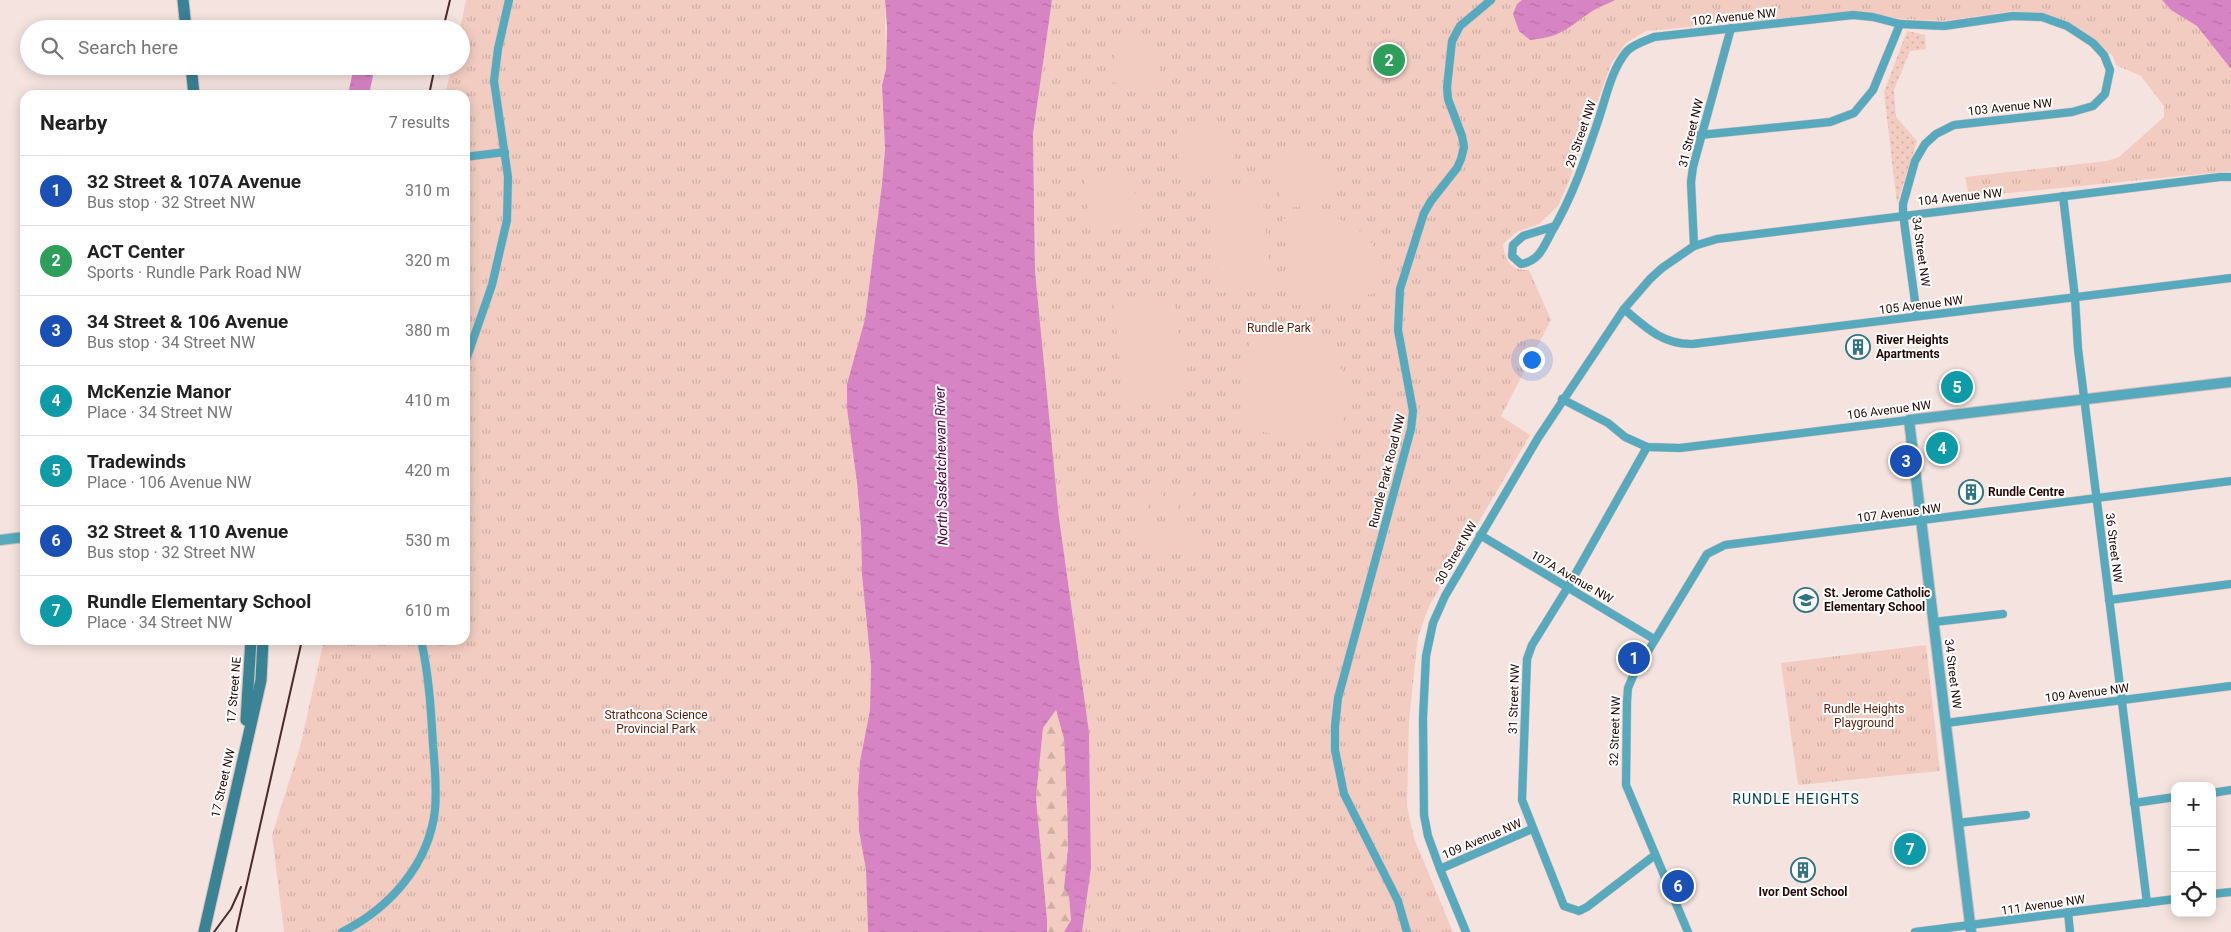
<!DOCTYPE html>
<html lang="en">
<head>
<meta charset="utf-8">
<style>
  body { margin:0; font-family:Roboto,sans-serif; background:#f2f2f2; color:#222 }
  .controls { position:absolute; right:15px; bottom:15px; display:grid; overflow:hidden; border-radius:10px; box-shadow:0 2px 12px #0003 }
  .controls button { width:45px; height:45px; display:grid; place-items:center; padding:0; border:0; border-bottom:1px solid #e0e0e0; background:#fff; color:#222; font:25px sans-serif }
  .you { position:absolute; left:1531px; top:359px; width:18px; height:18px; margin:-12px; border:4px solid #fff; border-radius:50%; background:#1a73e8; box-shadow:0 0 0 8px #1a73e833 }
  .badge { display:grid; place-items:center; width:32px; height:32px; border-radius:50%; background:#111827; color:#fff; font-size:16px; font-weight:700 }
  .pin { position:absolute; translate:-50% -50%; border:2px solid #fff; box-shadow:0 1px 5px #0006 }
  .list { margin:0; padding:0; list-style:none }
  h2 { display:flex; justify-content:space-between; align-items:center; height:65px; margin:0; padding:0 20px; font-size:21px }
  h2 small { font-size:16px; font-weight:400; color:#767676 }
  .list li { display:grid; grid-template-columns:32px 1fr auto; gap:15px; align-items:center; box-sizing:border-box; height:70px; padding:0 20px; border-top:1px solid #e0e0e0 }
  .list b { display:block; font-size:19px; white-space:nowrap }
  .list p { margin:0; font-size:16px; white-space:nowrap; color:#767676 }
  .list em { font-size:16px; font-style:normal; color:#767676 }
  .icon { flex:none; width:28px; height:28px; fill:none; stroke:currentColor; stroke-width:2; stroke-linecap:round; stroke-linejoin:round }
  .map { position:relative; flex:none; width:2231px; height:932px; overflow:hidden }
  .search { position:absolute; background:#fff; box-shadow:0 2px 12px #0003; left:20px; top:20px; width:450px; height:55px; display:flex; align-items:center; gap:12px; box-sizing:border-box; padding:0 18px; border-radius:28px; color:#767676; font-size:19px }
  .panel { position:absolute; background:#fff; box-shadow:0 2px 12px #0003; left:20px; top:90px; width:450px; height:555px; border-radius:15px }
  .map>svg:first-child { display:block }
  .grass { fill:url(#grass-dots) }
  .forest { fill:url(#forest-firs) }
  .park { fill:url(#park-tufts) }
  .garden { fill:#f2ccc1 }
  .water { fill:url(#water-ripples) }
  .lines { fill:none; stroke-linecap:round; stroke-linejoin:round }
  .minor-casing { stroke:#d4c0bc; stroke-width:9 }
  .tertiary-casing { stroke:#d4c0bc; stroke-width:12 }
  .secondary-casing { stroke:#d4c0bc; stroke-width:13 }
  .minor { stroke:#57a9bd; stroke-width:8 }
  .tertiary { stroke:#57a9bd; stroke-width:10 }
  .secondary { stroke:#398394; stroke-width:11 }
  .rail { stroke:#472c27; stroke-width:2 }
  .labels { text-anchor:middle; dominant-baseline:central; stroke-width:4; stroke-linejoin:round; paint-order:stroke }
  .street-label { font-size:12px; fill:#250803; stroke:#fff }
  .park-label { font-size:12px; fill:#5b1d0c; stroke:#fff }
  .poi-label { font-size:12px; font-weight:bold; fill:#250803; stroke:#fff; text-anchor:start }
  .water-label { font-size:14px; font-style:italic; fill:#4e0143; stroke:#fff }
  .neighbourhood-label { font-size:14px; letter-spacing:1px; fill:#003f4b; stroke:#fff }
</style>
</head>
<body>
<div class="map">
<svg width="2231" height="932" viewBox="0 0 2231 932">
  <defs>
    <pattern id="grass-dots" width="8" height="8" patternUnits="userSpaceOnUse" patternTransform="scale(1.25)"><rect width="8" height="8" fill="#f2ccc1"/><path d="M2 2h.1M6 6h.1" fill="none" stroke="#cfaea4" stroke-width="1.8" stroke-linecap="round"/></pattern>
    <pattern id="forest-firs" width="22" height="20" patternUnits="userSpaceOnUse" patternTransform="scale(1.25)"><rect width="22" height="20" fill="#f2ccc1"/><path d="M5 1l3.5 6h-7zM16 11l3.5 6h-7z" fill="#cfaea4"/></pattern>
    <pattern id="park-tufts" width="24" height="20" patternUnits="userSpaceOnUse" patternTransform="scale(1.25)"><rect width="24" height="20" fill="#f2ccc1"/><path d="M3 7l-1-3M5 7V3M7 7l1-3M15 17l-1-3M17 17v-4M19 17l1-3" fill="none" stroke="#cfaea4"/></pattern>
    <pattern id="water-ripples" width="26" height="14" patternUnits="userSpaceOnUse" patternTransform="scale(1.25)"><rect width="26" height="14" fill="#d784c4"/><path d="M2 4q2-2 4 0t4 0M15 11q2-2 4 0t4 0" fill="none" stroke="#b870a7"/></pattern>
  </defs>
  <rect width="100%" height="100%" fill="#f5e3df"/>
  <path class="grass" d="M 1907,31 L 1925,35 L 1926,49 L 1910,51 L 1894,90 L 1896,117 L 1917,141 L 1897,204 L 1884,92 Z"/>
  <path class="forest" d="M 1056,710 L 1064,739 L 1067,801 L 1068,848 L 1064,888 L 1069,897 L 1071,920 L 1064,932 L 1047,932 L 1047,920 L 1036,797 L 1043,728 Z"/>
  <g class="park">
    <path d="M 466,0 L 885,0 L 886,69 L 882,85 L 885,149 L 882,184 L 865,319 L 847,384 L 861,529 L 862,575 L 871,666 L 870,710 L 860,761 L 858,790 L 859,831 L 866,870 L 868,932 L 284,932 L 272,835 L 300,747 L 324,640 L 465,640 L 465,95 L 445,95 L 452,66 L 461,66 L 460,29 Z"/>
    <path d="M 1052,0 L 2162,0 L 2171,10 L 2197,26 L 2231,69 L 2231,171 L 1969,197 L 1965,177 L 2107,161 L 2119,157 L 2164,117 L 2164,106 L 2141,76 L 2116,65 L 2113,56 L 2090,36 L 2064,20 L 2046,14 L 2013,11 L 1944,21 L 1901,19 L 1875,14 L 1850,12 L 1646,31 L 1626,43 L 1611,64 L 1569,181 L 1558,206 L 1539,224 L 1517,232 L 1503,244 C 1505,261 1511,271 1529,270 L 1551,320 L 1501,416 L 1530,435 L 1429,606 L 1418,637 L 1409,720 L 1407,806 L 1414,838 L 1453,932 L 1082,932 L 1091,868 L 1089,732 L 1059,518 L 1035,271 L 1033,134 Z"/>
    <path d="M 1926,645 L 1940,771 L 1798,785 L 1781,663 Z"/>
  </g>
  <g class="garden">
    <path d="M 1120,36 C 1158,40 1168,61 1153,95 L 1110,81 L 1109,76 Z"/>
    <path d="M 1192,122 C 1227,129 1232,139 1236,172 L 1187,179 L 1180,175 L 1176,123 Z"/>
    <path d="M 1293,151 C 1327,158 1332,168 1337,201 L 1288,208 L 1280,203 L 1276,152 Z"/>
    <path d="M 1097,176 C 1131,176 1141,196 1143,226 L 1095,232 L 1089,226 L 1084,178 Z"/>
    <path d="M 1261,184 L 1272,287 L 1220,293 L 1209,190 Z"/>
    <path d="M 1327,214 C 1345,221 1371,233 1376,253 C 1379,266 1379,280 1380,293 L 1296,305 L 1293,302 L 1283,219 Z"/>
    <path d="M 1174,295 L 1186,398 L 1125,405 L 1113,302 Z"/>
    <path d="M 1251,326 C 1268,329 1297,330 1312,336 C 1320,338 1325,345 1330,351 C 1355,379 1345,409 1340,443 L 1242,429 L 1239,424 Z"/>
    <path d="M 1192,486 L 1194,510 L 1183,511 L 1180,487 Z"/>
    <path d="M 1176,488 L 1179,511 L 1167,513 L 1165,489 Z"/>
    <path d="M 1161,489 L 1164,513 L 1152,514 L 1149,490 Z"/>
    <path d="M 1147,491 L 1149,514 L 1138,516 L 1135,492 Z"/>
    <path d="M 1196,523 L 1199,546 L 1187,548 L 1185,524 Z"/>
    <path d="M 1181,524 L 1183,548 L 1172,549 L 1169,526 Z"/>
    <path d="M 1166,526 L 1169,549 L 1157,551 L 1154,527 Z"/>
    <path d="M 1151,527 L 1154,551 L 1142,552 L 1139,529 Z"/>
  </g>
  <g class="water">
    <path d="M 885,0 L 1052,0 L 1033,134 L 1035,271 L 1059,518 L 1089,732 L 1091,868 L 1082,932 L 1064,932 L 1071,920 L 1069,897 L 1064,888 L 1068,848 L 1067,801 L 1064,739 L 1056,710 L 1043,728 L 1036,797 L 1047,920 L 1047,932 L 868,932 L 866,870 L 859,831 L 858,790 L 860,761 L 870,710 L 871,666 L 862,575 L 861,529 L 857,483 L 847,408 L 847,384 L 865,319 L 882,184 L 885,149 L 882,85 L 886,69 L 887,27 Z"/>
    <path d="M 1522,0 L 1615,0 C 1608,4 1600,6 1594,10 C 1568,27 1563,37 1530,40 L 1519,31 L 1513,14 L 1517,4 Z"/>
    <path d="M 2162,0 L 2231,0 L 2231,69 L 2197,26 L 2171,10 Z"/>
    <path d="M 354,66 L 375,66 L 369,95 L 348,95 Z"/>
  </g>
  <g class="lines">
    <defs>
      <g id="minor">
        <path d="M 1700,135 L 1830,122 L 1854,113 L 1873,90 L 1900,24"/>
        <path d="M 465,157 L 505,152"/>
        <path d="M 2063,196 L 2075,298 L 2078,349 L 2147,903"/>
        <path d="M 1555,226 L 1523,236 L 1513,245 L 1512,256 L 1521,264 C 1539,261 1543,248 1551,233 C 1572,198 1585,160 1598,121 C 1606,98 1611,70 1627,51 C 1634,44 1645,41 1654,37 L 1853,15 L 1873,17 L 1900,24 L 1944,26 L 2013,16 L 2042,17 L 2067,26 L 2093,43 L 2104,55 L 2110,70 L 2105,94 L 2093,106 L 2072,112 L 1954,125 L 1936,134 L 1925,144 L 1915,161 L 1903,204 L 1903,214 L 1917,316"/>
        <path d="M 1694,246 L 1691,182 L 1693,167 L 1731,28"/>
        <path d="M 1624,309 C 1645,327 1663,345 1693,344 L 2231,278"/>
        <path d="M 465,363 L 492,285 L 507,220 L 508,177 L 494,81 L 498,49 L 509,0"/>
        <path d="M 1562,399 L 1608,423 L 1625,437 L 1647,447 L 1680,448 L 1909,420"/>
        <path d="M 1647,447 L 1568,587 L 1532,645 L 1527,659 L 1522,800 L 1564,906 L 1579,911 L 1587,907 L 1655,855"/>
        <path d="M 1480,535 L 1654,639"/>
        <path d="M 2109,600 L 2231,584"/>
        <path d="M 1934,622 L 2003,614"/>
        <path d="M 1946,723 L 2231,686"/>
        <path d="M 2212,793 L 2231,790"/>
        <path d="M 2134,803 L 2175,797"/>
        <path d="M 1958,823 L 2026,815"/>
        <path d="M 1440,869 L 1532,829"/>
        <path d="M 2212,894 L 2231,892"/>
        <path d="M 2068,912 L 2070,932"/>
        <path d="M 342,932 C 390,908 429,864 435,810 C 437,789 435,767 433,745 C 431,710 429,675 421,640"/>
        <path d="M 1407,932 L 1398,901 L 1344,794 L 1335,750 L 1335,726 L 1338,698 L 1411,429 L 1413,411 L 1398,330 L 1400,289 L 1424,213 L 1431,201 L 1457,168 L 1461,159 L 1464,147 L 1462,136 L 1448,99 L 1447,87 L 1452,41 L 1460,26 L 1491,0"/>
        <path d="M 1466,932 L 1440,869 L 1428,836 L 1424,815 L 1423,718 L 1426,656 L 1433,623 L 1445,596 L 1538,438 L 1624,309 L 1650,279 L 1662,268 L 1694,246 L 1717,239 L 2220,177 L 2231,177"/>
        <path d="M 1688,932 L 1626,785 L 1627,701 L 1628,688 L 1633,676 L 1707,554 L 1725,545 L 2231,481"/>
        <path d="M 1915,932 L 2175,899"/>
      </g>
      <g id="tertiary">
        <path d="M 0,540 L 25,537"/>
        <path d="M 1971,932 L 1909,420 L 2231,382"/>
      </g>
      <g id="secondary">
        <path d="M 183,0 L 186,29"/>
        <path d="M 191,66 L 194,95"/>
        <path d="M 246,720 L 251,640"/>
        <path d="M 204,932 L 261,680 L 263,640"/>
      </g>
    </defs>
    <use href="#minor" class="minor-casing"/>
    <use href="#tertiary" class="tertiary-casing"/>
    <use href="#secondary" class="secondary-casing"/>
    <use href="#minor" class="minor"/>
    <use href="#tertiary" class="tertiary"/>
    <use href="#secondary" class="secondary"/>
    <g class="rail">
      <path d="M 443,29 L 450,0"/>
      <path d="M 429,95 L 435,66"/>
      <path d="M 214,932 L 231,909 L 241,887"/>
      <path d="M 236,932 L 302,640"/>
    </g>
  </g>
  <defs>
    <symbol id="building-ring" viewBox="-11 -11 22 22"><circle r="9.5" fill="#fff" stroke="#307484" stroke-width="1.5"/><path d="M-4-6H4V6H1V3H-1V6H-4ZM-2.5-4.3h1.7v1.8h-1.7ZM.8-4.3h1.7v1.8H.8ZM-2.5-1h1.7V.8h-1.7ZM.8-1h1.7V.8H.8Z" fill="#307484"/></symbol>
    <symbol id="school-ring" viewBox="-11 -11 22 22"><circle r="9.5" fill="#fff" stroke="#307484" stroke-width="1.5"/><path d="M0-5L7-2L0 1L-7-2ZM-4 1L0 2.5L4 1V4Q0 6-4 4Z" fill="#307484"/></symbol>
  </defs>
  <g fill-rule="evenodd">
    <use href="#building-ring" x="1844" y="333" width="28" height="28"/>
    <use href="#building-ring" x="1957" y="478" width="28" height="28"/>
    <use href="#school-ring" x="1792" y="586" width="28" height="28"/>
    <use href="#building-ring" x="1789" y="856" width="28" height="28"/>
  </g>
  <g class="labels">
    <g class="street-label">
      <text transform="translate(1734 17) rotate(-6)">102 Avenue NW</text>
      <text transform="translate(2010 107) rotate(-6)">103 Avenue NW</text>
      <text transform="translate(1691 133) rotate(-76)">31 Street NW</text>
      <text transform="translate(1581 134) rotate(-71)">29 Street NW</text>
      <text transform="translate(1960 197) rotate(-6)">104 Avenue NW</text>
      <text transform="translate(1921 252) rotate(82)">34 Street NW</text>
      <text transform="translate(1921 305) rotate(-7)">105 Avenue NW</text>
      <text transform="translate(1889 410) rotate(-7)">106 Avenue NW</text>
      <text transform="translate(1387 471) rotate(-76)">Rundle Park Road NW</text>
      <text transform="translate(1899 513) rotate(-7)">107 Avenue NW</text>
      <text transform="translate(2114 548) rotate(83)">36 Street NW</text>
      <text transform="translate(1456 553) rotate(-60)">30 Street NW</text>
      <text transform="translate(1572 577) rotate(30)">107A Avenue NW</text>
      <text transform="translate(1953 674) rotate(83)">34 Street NW</text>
      <text transform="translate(234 690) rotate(-85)">17 Street NE</text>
      <text transform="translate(2087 693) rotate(-7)">109 Avenue NW</text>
      <text transform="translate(1514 699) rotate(-88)">31 Street NW</text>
      <text transform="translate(1615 731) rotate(-88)">32 Street NW</text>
      <text transform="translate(223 783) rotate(-77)">17 Street NW</text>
      <text transform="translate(1482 839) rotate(-23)">109 Avenue NW</text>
      <text transform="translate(2043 905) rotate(-8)">111 Avenue NW</text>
    </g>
    <g class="park-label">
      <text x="1279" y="328">Rundle Park</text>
      <text x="1864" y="709">Rundle Heights<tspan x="1864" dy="14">Playground</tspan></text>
      <text x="656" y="715">Strathcona Science<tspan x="656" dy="14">Provincial Park</tspan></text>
    </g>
    <g class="poi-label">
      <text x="1876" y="340">River Heights<tspan x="1876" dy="14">Apartments</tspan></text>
      <text x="1988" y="492">Rundle Centre</text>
      <text x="1824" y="593">St. Jerome Catholic<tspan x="1824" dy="14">Elementary School</tspan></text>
      <text x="1803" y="892" text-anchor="middle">Ivor Dent School</text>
    </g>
    <g class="water-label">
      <text transform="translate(941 466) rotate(-91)">North Saskatchewan River</text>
    </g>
    <g class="neighbourhood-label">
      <text x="1796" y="799">RUNDLE HEIGHTS</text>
    </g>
  </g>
</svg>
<div class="controls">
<button>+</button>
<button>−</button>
<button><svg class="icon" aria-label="locate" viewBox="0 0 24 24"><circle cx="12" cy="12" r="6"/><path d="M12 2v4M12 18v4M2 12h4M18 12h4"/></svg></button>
</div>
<div class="you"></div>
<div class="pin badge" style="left:1634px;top:658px;background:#1a4fb4">1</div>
<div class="pin badge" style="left:1389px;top:60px;background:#2e9e5b">2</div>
<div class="pin badge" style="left:1906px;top:461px;background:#1a4fb4">3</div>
<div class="pin badge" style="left:1942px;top:448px;background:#0f9aa8">4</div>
<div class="pin badge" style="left:1957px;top:387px;background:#0f9aa8">5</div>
<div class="pin badge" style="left:1678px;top:886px;background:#1a4fb4">6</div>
<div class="pin badge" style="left:1910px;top:849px;background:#0f9aa8">7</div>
<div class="search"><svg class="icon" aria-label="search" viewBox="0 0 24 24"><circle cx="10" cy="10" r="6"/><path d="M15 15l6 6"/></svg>Search here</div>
<section class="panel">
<h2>Nearby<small>7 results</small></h2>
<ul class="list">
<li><span class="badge" style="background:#1a4fb4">1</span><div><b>32 Street &amp; 107A Avenue</b><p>Bus stop · 32 Street NW</p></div><em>310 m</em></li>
<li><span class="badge" style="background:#2e9e5b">2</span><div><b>ACT Center</b><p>Sports · Rundle Park Road NW</p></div><em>320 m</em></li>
<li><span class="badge" style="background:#1a4fb4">3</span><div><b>34 Street &amp; 106 Avenue</b><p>Bus stop · 34 Street NW</p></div><em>380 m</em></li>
<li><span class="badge" style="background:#0f9aa8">4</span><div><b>McKenzie Manor</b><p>Place · 34 Street NW</p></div><em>410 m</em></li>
<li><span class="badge" style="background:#0f9aa8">5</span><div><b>Tradewinds</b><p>Place · 106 Avenue NW</p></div><em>420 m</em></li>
<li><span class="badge" style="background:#1a4fb4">6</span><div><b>32 Street &amp; 110 Avenue</b><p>Bus stop · 32 Street NW</p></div><em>530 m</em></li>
<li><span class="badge" style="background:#0f9aa8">7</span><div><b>Rundle Elementary School</b><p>Place · 34 Street NW</p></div><em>610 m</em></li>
</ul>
</section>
</div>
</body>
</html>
